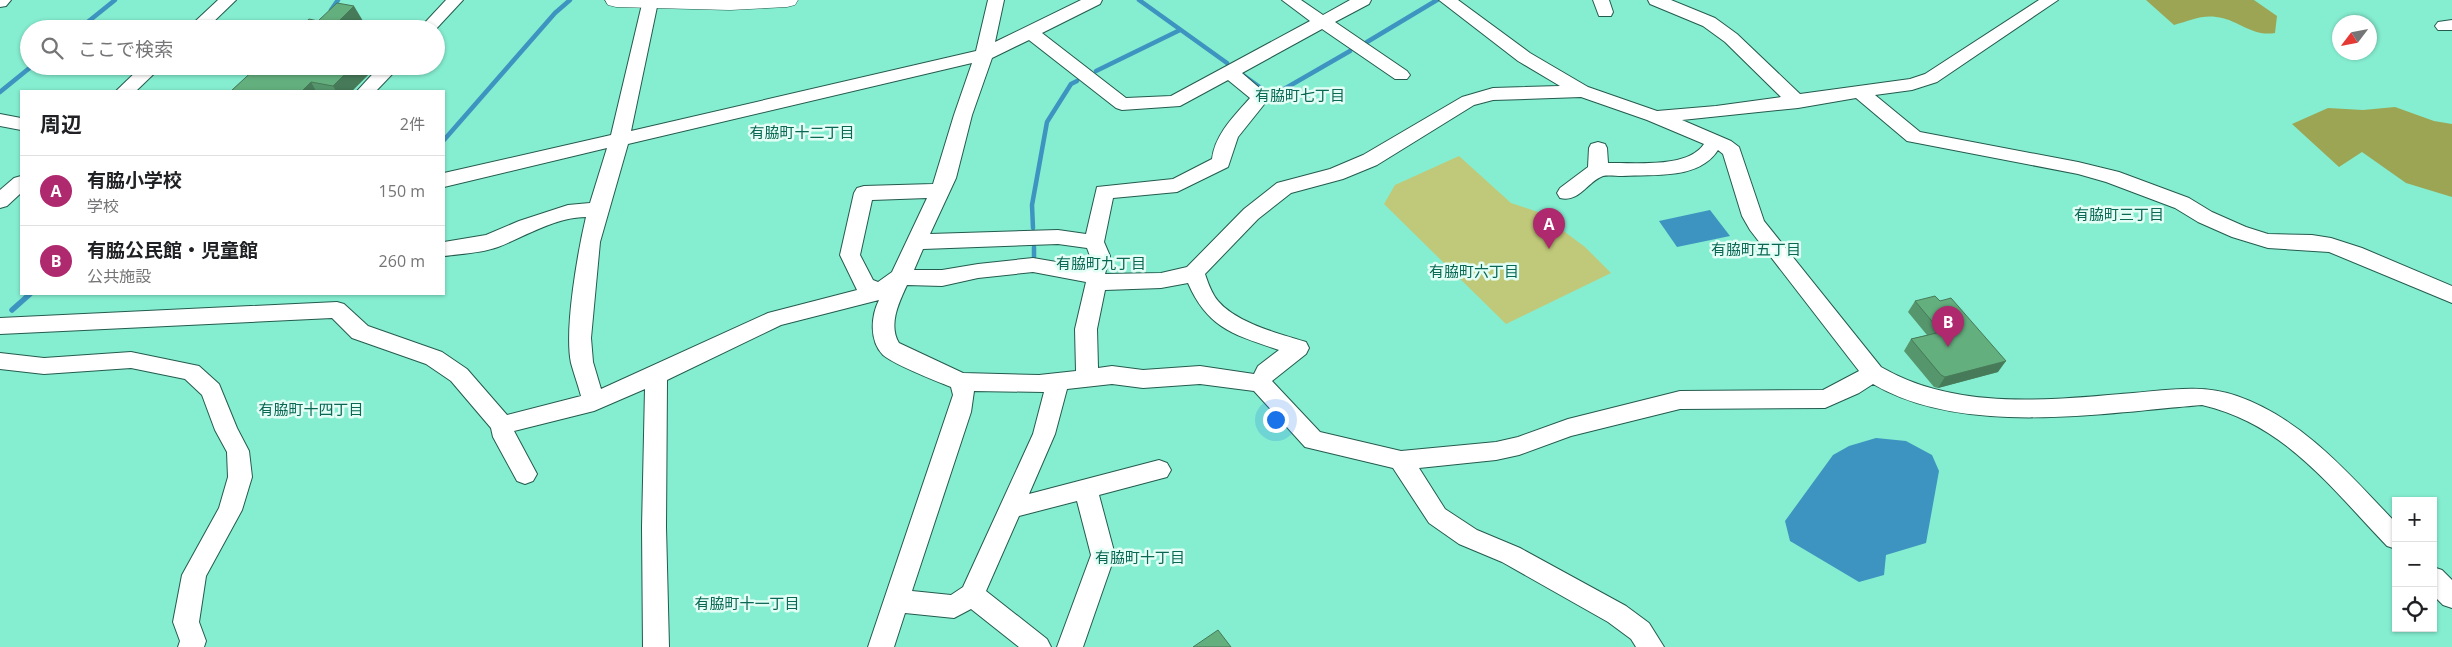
<!DOCTYPE html>
<html lang="ja">
<head>
<meta charset="utf-8">
<style>
  body { margin:0; font-family:"Open Sans","Noto Sans JP",sans-serif; background:#f2f2f2; color:#202124 }
  .controls { position:absolute; right:15px; bottom:15px; display:grid; overflow:hidden; border-radius:0px; box-shadow:0 1px 4px #0004 }
  .controls button { width:45px; height:45px; display:grid; place-items:center; padding:0; border:0; border-bottom:1px solid #e0e0e0; background:#fff; color:#202124; font:25px sans-serif }
  .compass { position:absolute; left:2332px; top:15px; width:45px; height:45px; border-radius:50%; background:#fff; box-shadow:0 1px 4px #0004; rotate:238deg }
  .you { position:absolute; left:1275px; top:419px; width:18px; height:18px; margin:-12px; border:4px solid #fff; border-radius:50%; background:#1a73e8; box-shadow:0 0 0 8px #1a73e833 }
  .badge { display:grid; place-items:center; width:32px; height:32px; border-radius:50%; background:#af296f; color:#fff; font-size:16px; font-weight:700 }
  .pin { position:absolute; translate:-50% -41px; filter:drop-shadow(0 1px 2px #0008) }
  .pin::after { content:''; position:absolute; top:26px; width:18px; height:15px; background:inherit; clip-path:polygon(0 0,100% 0,50% 100%) }
  .list { margin:0; padding:0; list-style:none }
  h2 { display:flex; justify-content:space-between; align-items:center; height:65px; margin:0; padding:0 20px; font-size:21px }
  h2 small { font-size:16px; font-weight:400; color:#757577 }
  .list li { display:grid; grid-template-columns:32px 1fr auto; gap:15px; align-items:center; box-sizing:border-box; height:70px; padding:0 20px; border-top:1px solid #e0e0e0 }
  .list b { display:block; font-size:19px; white-space:nowrap }
  .list p { margin:0; font-size:16px; white-space:nowrap; color:#757577 }
  .list em { font-size:16px; font-style:normal; color:#757577 }
  .icon { flex:none; width:28px; height:28px; fill:none; stroke:currentColor; stroke-width:2; stroke-linecap:round; stroke-linejoin:round }
  .map { position:relative; flex:none; width:2452px; height:647px; overflow:hidden }
  .search { position:absolute; background:#fff; box-shadow:0 1px 4px #0004; left:20px; top:20px; width:425px; height:55px; display:flex; align-items:center; gap:12px; box-sizing:border-box; padding:0 18px; border-radius:28px; color:#757577; font-size:19px }
  .panel { position:absolute; background:#fff; box-shadow:0 1px 4px #0004; left:20px; top:90px; width:425px; height:205px; border-radius:0px }
  .map>svg:first-child { display:block }
  .green { fill:#c0c979 }
  .forest { fill:#9ca554 }
  .water { fill:#3d94c0 }
  .lines { fill:none; stroke-linecap:round; stroke-linejoin:round }
  .stream-far1 { stroke:#3d94c0; stroke-width:4.5 }
  .stream { stroke:#3d94c0; stroke-width:5.5 }
  .minor-casing { stroke:#235b4d; stroke-width:2 }
  .highway-casing { stroke:#235b4d; stroke-width:1 }
  .minor { fill:#fff; fill-rule:evenodd }
  .highway { fill:#fff; fill-rule:evenodd }
  .wall { fill:#56966c }
  .shaded-wall { fill:#467a58 }
  .building { fill:#64af7e; stroke:#467a58 }
  .labels { text-anchor:middle; dominant-baseline:central; stroke-width:5; stroke-linejoin:round; paint-order:stroke }
  .neighbourhood-label { font-size:15px; fill:#0a6754; stroke:#e2fef5 }
</style>
</head>
<body>
<div class="map">
<svg width="2452" height="647" viewBox="0 0 2452 647">
  <rect width="100%" height="100%" fill="#85edd0"/>
  <path class="green" d="M 1459,156 L 1511,203 L 1538,212 L 1585,247 L 1611,273 L 1506,324 L 1384,204 L 1395,185 Z"/>
  <g class="forest">
    <path d="M 2146,0 L 2254,0 L 2277,16 L 2275,33 C 2251,37 2238,19 2216,17 C 2201,15 2189,21 2174,25 Z"/>
    <path d="M 2395,107 L 2434,121 L 2452,124 L 2452,197 L 2406,183 L 2362,152 L 2339,167 L 2292,124 L 2328,108 L 2363,110 Z"/>
  </g>
  <g class="water">
    <path d="M 1710,210 L 1730,236 L 1677,247 L 1659,221 Z"/>
    <path d="M 1876,438 L 1906,441 L 1932,455 L 1939,471 L 1926,543 L 1886,555 L 1884,575 L 1859,582 L 1790,541 L 1785,521 L 1833,455 L 1849,446 Z"/>
  </g>
  <g class="lines">
    <g class="stream-far1">
      <path d="M 1139,0 L 1227,63"/>
      <path d="M 331,10 L 338,0"/>
      <path d="M 79,29 L 115,0"/>
      <path d="M 1367,42 L 1437,0"/>
      <path d="M 1096,71 L 1180,30"/>
      <path d="M 1243,75 L 1272,96 L 1350,51"/>
      <path d="M 0,92 L 32,66"/>
      <path d="M 444,140 L 555,13 L 570,0"/>
      <path d="M 1033,228 L 1032,205 L 1047,122 L 1071,84 L 1077,81"/>
      <path d="M 1034,247 L 1034,259"/>
    </g>
    <path class="stream" d="M 12,310 L 30,294"/>
    <defs>
      <g id="minor">
        <path d="M 0,0 L 11,0 L 6,6 L 0,7 Z"/>
        <path d="M 218,0 L 236,0 L 206,29 L 187,29 Z"/>
        <path d="M 446,0 L 463,0 L 436,29 L 419,29 Z"/>
        <path d="M 643,0 L 657,0 L 658,2 L 631,131 L 976,51 L 988,0 L 1004,0 L 995,42 L 1081,0 L 1102,0 L 1100,4 L 1042,33 L 1126,98 L 1171,96 L 1310,21 L 1282,0 L 1301,0 L 1323,15 L 1350,0 L 1371,0 L 1369,4 L 1335,22 L 1407,71 L 1410,75 L 1407,79 L 1395,79 L 1322,29 L 1242,73 L 1270,97 L 1238,137 L 1228,167 L 1177,192 L 1113,198 L 1104,242 L 1110,256 L 1105,274 L 1161,273 L 1187,267 L 1244,209 L 1277,183 L 1330,169 L 1363,155 L 1462,97 L 1493,88 L 1560,86 L 1518,61 L 1439,0 L 1458,0 L 1530,53 L 1588,87 L 1657,111 L 1716,106 L 1781,97 L 1725,42 L 1703,26 L 1650,4 L 1648,0 L 1671,0 L 1715,18 L 1737,34 L 1800,94 L 1910,79 L 1925,74 L 2039,0 L 2058,0 L 1937,82 L 1912,90 L 1875,95 L 1920,132 L 2078,162 L 2119,172 L 2189,198 L 2212,212 L 2246,227 L 2268,234 L 2312,235 L 2331,238 L 2362,248 L 2452,286 L 2452,303 L 2329,252 L 2268,248 L 2232,237 L 2198,222 L 2175,208 L 2106,182 L 2078,174 L 1907,141 L 1856,98 L 1798,108 L 1682,120 L 1731,141 L 1739,147 L 1764,221 L 1881,367 C 1957,411 2049,400 2133,393 C 2169,390 2202,384 2237,396 C 2303,419 2349,474 2396,523 L 2396,549 L 2387,546 C 2331,488 2285,424 2202,405 C 2102,413 1963,437 1873,384 L 1859,393 L 1825,408 L 1680,409 L 1571,436 L 1519,455 L 1496,460 L 1419,468 L 1445,509 L 1477,530 L 1520,548 L 1626,606 L 1649,623 L 1664,647 L 1636,647 L 1631,639 L 1608,622 L 1502,562 L 1459,544 L 1429,523 L 1393,468 L 1305,447 L 1254,391 L 1200,384 L 1143,388 L 1112,384 L 1067,389 L 1055,434 L 1029,494 L 1159,460 L 1167,463 L 1171,470 L 1167,477 L 1099,495 L 1115,555 L 1083,647 L 1057,647 L 1091,555 L 1077,501 L 1019,516 L 986,591 L 1047,639 L 1051,647 L 1019,647 L 971,609 L 954,618 L 905,613 L 894,647 L 868,647 L 953,395 L 951,387 C 936,381 895,365 883,355 C 869,341 871,316 879,300 L 781,325 L 667,380 L 666,527 L 669,647 L 643,647 L 642,527 L 645,389 L 594,411 L 514,431 L 537,474 L 533,481 L 525,484 L 517,481 L 493,437 L 491,428 L 451,381 L 426,364 L 352,338 L 332,318 L 0,334 L 0,318 L 337,302 L 344,304 L 368,326 L 442,352 L 467,369 L 507,415 L 581,396 C 578,385 574,374 571,363 C 564,329 578,251 586,217 C 556,217 526,236 498,247 C 481,253 461,254 444,256 L 444,242 L 486,235 L 519,221 L 568,205 L 590,203 L 607,148 L 444,187 L 444,173 L 611,135 ZM 1029,40 L 1116,108 L 1122,110 L 1180,106 L 1228,80 L 1250,98 C 1235,115 1215,134 1212,159 L 1173,179 L 1097,187 L 1086,234 L 1058,230 L 930,234 L 956,178 L 972,115 L 992,58 ZM 972,63 L 954,115 L 933,184 L 864,186 L 857,188 L 854,193 L 840,255 L 857,290 L 768,313 L 601,389 L 593,362 L 591,338 L 600,242 L 628,144 ZM 1581,97 L 1647,120 L 1704,144 C 1687,169 1635,162 1608,163 L 1607,148 L 1605,144 L 1598,142 L 1591,144 L 1589,148 L 1588,167 L 1560,188 L 1557,193 L 1560,198 C 1579,203 1587,182 1603,176 C 1608,175 1616,176 1622,176 C 1654,174 1699,180 1718,150 L 1723,154 L 1742,216 L 1750,230 L 1859,371 L 1823,390 L 1680,391 L 1568,419 L 1518,437 L 1496,442 L 1401,451 L 1320,432 L 1272,381 L 1306,354 L 1309,348 L 1306,342 C 1280,334 1236,323 1218,301 C 1212,294 1208,283 1205,274 L 1258,219 L 1291,193 L 1343,179 L 1377,165 L 1474,105 L 1493,100 ZM 927,198 L 892,272 L 878,282 L 873,280 L 860,255 L 872,200 ZM 1058,244 L 1087,248 L 1090,256 L 1086,267 L 1033,258 L 978,264 L 942,270 L 914,270 L 923,249 ZM 1033,272 L 1086,282 L 1075,329 L 1076,371 L 1039,375 L 963,373 L 899,343 C 888,325 899,302 907,285 L 942,286 L 978,278 ZM 1188,283 C 1208,329 1235,335 1279,350 L 1258,366 L 1254,374 L 1200,366 L 1143,370 L 1112,366 L 1098,368 L 1097,329 L 1105,290 L 1161,288 ZM 974,391 L 1044,392 L 1033,434 L 963,587 L 951,595 L 912,591 L 971,412 Z"/>
        <path d="M 1593,0 L 1609,0 L 1613,12 L 1611,16 L 1599,16 Z"/>
        <path d="M 2452,20 L 2452,30 L 2438,30 L 2435,26 L 2438,22 Z"/>
        <path d="M 142,66 L 162,66 L 136,91 L 116,91 Z"/>
        <path d="M 380,66 L 400,66 L 376,91 L 357,91 Z"/>
        <path d="M 0,114 L 21,118 L 21,130 L 0,126 Z"/>
        <path d="M 21,176 L 21,193 L 7,206 L 0,208 L 0,190 L 14,178 Z"/>
        <path d="M 131,352 L 199,366 L 219,384 L 237,428 L 249,451 L 252,477 L 242,510 L 206,576 L 199,622 L 206,641 L 204,647 L 178,647 L 180,641 L 173,622 L 182,575 L 219,508 L 228,477 L 227,452 L 215,430 L 202,395 L 185,379 L 131,368 L 44,374 L 0,369 L 0,353 L 44,358 Z"/>
        <path d="M 2433,567 L 2442,570 L 2452,580 L 2452,608 L 2443,605 L 2433,595 Z"/>
      </g>
      <path id="highway" d="M 605,0 L 798,0 L 795,5 L 787,7 L 730,10 L 616,7 L 608,5 Z"/>
    </defs>
    <use href="#minor" class="minor-casing"/>
    <use href="#highway" class="highway-casing"/>
    <use href="#minor" class="minor"/>
    <use href="#highway" class="highway"/>
  </g>
  <g class="wall">
    <path d="M 258,66 L 377,66 L 352,91 L 231,91 Z"/>
    <path d="M 1915,301 L 1998,372 L 1938,388 L 1934,387 L 1904,351 L 1911,339 L 1927,335 L 1908,312 Z"/>
  </g>
  <g class="shaded-wall">
    <path d="M 354,6 L 363,21 L 355,29 L 337,23 Z"/>
    <path d="M 353,66 L 377,66 L 352,91 L 336,91 L 333,86 Z"/>
    <path d="M 311,82 L 316,91 L 302,91 Z"/>
    <path d="M 2006,361 L 1998,372 L 1938,388 L 1945,377 Z"/>
  </g>
  <g class="building">
    <path d="M 337,3 L 354,6 L 337,23 L 372,28 L 298,29 L 309,19 L 318,21 Z"/>
    <path d="M 258,66 L 353,66 L 333,86 L 311,82 L 302,91 L 231,91 Z"/>
    <path d="M 1935,296 L 1940,301 L 1951,298 L 2006,361 L 1945,377 L 1941,375 L 1911,339 L 1941,332 L 1915,301 Z"/>
    <path d="M 1218,630 L 1231,647 L 1193,647 Z"/>
  </g>
  <g class="labels">
    <g class="neighbourhood-label">
      <text x="1300" y="95">有脇町七丁目</text>
      <text x="802" y="132">有脇町十二丁目</text>
      <text x="2119" y="214">有脇町三丁目</text>
      <text x="1756" y="249">有脇町五丁目</text>
      <text x="1101" y="263">有脇町九丁目</text>
      <text x="1474" y="271">有脇町六丁目</text>
      <text x="311" y="409">有脇町十四丁目</text>
      <text x="1140" y="557">有脇町十丁目</text>
      <text x="747" y="603">有脇町十一丁目</text>
    </g>
  </g>
</svg>
<div class="controls">
<button>+</button>
<button>−</button>
<button><svg class="icon" aria-label="locate" viewBox="0 0 24 24"><circle cx="12" cy="12" r="6"/><path d="M12 2v4M12 18v4M2 12h4M18 12h4"/></svg></button>
</div>
<svg class="compass" viewBox="-18 -18 36 36"><path d="M0-13l5 13h-10z" fill="#e53935"/><path d="M0 13l5-13h-10z" fill="#757577"/></svg>
<div class="you"></div>
<div class="pin badge" style="left:1549px;top:249px">A</div>
<div class="pin badge" style="left:1948px;top:347px">B</div>
<div class="search"><svg class="icon" aria-label="search" viewBox="0 0 24 24"><circle cx="10" cy="10" r="6"/><path d="M15 15l6 6"/></svg>ここで検索</div>
<section class="panel">
<h2>周辺<small>2件</small></h2>
<ul class="list">
<li><span class="badge">A</span><div><b>有脇小学校</b><p>学校</p></div><em>150 m</em></li>
<li><span class="badge">B</span><div><b>有脇公民館・児童館</b><p>公共施設</p></div><em>260 m</em></li>
</ul>
</section>
</div>
</body>
</html>
